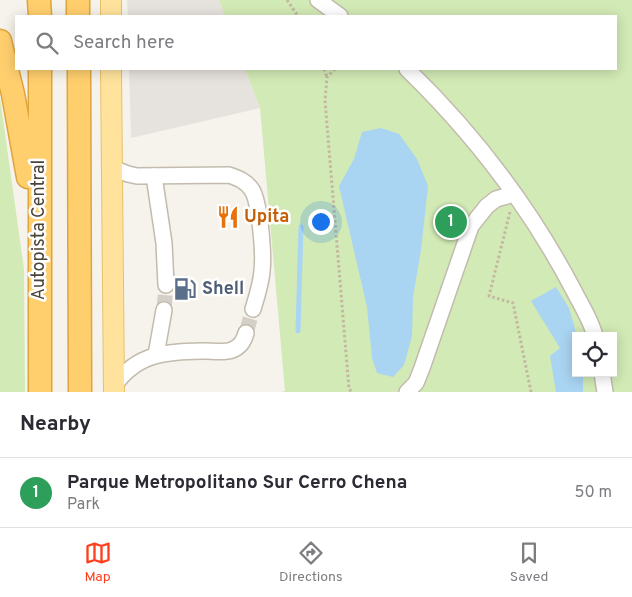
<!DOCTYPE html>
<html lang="en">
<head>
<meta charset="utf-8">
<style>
  body { margin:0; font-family:Overpass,sans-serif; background:#f2f2f3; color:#2b2b33 }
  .controls { position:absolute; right:15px; bottom:15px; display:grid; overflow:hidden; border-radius:0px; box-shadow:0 2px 12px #0003 }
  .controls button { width:45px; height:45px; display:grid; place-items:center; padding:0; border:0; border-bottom:1px solid #e1e1e2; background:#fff; color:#2b2b33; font:25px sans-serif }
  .you { position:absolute; left:320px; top:221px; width:18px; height:18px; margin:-12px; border:4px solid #fff; border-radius:50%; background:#1a73e8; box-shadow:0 0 0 8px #1a73e833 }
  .badge { display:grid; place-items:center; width:32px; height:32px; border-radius:50%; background:#fc3f1d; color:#fff; font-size:16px; font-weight:700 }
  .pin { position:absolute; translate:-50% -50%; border:2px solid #fff; box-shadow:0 1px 5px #0006 }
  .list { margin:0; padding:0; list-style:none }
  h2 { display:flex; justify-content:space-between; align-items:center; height:65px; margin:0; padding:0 20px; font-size:21px }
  h2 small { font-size:16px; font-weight:400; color:#7c7c81 }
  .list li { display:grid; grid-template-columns:32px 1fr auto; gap:15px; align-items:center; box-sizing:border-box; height:70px; padding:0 20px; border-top:1px solid #e1e1e2 }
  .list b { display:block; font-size:19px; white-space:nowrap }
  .list p { margin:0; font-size:16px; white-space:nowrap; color:#7c7c81 }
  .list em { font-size:16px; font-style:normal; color:#7c7c81 }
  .icon { flex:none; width:28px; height:28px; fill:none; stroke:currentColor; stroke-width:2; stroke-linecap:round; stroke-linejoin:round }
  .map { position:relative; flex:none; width:632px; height:392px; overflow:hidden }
  .search { position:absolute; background:#fff; box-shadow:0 2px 12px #0003; left:15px; right:15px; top:15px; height:55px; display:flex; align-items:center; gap:12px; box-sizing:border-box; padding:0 18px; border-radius:0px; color:#7c7c81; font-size:19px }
  .sheet { height:135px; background:#fff }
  nav { display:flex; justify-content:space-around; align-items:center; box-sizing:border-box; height:70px; border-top:1px solid #e1e1e2; background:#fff; font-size:14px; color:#7c7c81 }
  nav a { display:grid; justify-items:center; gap:2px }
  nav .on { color:#fc3f1d }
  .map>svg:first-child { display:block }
  .industrial { fill:#e6e2dd }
  .green { fill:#d2eab5; fill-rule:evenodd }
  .water { fill:#a9d4f2 }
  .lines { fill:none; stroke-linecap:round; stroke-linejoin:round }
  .stream { stroke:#a9d4f2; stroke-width:5 }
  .minor-tunnel { stroke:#d4d0c8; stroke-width:15; stroke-dasharray:15 8; stroke-linecap:butt }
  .minor-casing { stroke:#c2bbae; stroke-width:18 }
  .major-casing { stroke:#e6c16a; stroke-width:22 }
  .highway-casing { stroke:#e0a43c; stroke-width:25 }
  .path { stroke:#c4b79f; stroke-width:3; stroke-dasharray:2.5 2.5; stroke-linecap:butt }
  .minor { stroke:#fff; stroke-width:15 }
  .major { stroke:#ffe39c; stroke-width:20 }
  .highway { stroke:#ffcf6e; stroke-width:22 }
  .labels { text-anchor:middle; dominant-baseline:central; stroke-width:5; stroke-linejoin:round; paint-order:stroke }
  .food-label { font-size:18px; font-weight:bold; fill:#c56008; stroke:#fff; text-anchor:start }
  .street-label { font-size:18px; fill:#4b4439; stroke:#fff }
  .service-label { font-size:18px; font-weight:bold; fill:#4e5e75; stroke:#fff; text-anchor:start }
</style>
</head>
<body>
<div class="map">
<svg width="632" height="392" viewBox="0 0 632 392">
  <rect width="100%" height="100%" fill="#f6f3ec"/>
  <g class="industrial">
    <path d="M 127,0 L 219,0 L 225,16 L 128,16 Z"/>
    <path d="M 129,69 L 245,69 L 260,108 L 131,138 Z"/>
  </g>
  <g class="green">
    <path d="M 219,0 L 632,0 L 632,392 L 281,392 L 285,391 L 260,108 L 245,69 L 616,69 L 616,16 L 225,16 ZM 576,336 L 613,336 L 613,373 L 576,373 Z"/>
    <path d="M 0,98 L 24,269 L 25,392 L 0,392 Z"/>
  </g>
  <g class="water">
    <path d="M 381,128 L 399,134 L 417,159 L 428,186 L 421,250 L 413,297 L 412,336 L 404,365 L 393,377 L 377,373 L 372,358 L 367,307 L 339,186 L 354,159 L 362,132 Z"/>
    <path d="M 556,287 L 569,308 L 577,336 L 576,336 L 576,373 L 583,373 L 583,392 L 556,392 L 550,356 L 560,348 L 531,301 Z"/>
  </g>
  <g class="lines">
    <path class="stream" d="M 298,331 L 301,227"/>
    <g class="minor-tunnel">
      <path d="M 164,310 L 166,285"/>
      <path d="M 246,333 L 253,309"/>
    </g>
    <defs>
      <g id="minor">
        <path d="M 318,0 L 340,16"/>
        <path d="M 407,69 C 473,133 531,209 574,291 C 581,305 591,320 595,336"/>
        <path d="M 112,168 L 128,174 L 137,176 L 229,175 C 238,178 246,181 252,190 C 260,203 264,255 262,271 C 261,284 257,296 253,309"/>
        <path d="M 154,176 L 164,243 L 166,285"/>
        <path d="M 156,355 L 164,310"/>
        <path d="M 602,373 L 605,392"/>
        <path d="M 114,386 C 138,352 167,352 205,351 C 213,351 224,353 232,350 C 240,347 244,341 246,333"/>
        <path d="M 407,392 L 416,383 L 422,368 L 471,226 L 487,206 L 496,199 L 514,194"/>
      </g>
      <g id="major">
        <path d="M 111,0 L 111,16"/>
        <path d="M 111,69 L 114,392"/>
      </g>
      <g id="highway">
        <path d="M 39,0 L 40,16"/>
        <path d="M 78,0 L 78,16"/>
        <path d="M 0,41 L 13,94 L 28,177"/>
        <path d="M 40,69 L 40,392"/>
        <path d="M 79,69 L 80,392"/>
      </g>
    </defs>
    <use href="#minor" class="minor-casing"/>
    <use href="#major" class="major-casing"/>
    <use href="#highway" class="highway-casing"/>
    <g class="path">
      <path d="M 287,0 L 298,16"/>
      <path d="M 324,69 L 327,77"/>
      <path d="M 335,69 L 327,77 L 325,101 L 349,389 L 352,392"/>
      <path d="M 510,212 L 489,296 L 513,303 L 531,392"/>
    </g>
    <use href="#minor" class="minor"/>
    <use href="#major" class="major"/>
    <use href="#highway" class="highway"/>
  </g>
  <defs>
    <symbol id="restaurant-bare" viewBox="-9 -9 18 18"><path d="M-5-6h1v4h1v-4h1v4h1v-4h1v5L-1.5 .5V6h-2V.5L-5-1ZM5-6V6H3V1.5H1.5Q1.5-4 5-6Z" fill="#e8710a" stroke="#fff" stroke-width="2.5" paint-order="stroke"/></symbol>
    <symbol id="fuel-bare" viewBox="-9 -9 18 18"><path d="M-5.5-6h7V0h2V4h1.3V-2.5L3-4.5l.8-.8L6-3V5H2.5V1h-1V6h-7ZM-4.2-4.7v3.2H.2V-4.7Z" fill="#5c6f8a" stroke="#fff" stroke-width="2.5" paint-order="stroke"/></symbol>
  </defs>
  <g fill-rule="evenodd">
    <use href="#restaurant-bare" x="212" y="201" width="32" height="32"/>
    <use href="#fuel-bare" x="169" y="273" width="32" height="32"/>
  </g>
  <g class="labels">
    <g class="food-label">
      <text x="244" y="217">Upita</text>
    </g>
    <g class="street-label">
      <text transform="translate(39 230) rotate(-90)">Autopista Central</text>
    </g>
    <g class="service-label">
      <text x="202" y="289">Shell</text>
    </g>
  </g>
</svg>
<div class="controls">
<button><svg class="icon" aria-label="locate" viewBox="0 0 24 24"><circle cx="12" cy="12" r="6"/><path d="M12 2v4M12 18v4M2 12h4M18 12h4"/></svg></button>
</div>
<div class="you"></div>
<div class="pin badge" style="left:451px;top:222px;background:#2e9e5b">1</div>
<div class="search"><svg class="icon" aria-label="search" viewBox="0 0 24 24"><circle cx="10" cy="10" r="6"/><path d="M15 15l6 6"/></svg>Search here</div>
</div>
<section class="sheet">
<h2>Nearby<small></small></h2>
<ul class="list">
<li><span class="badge" style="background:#2e9e5b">1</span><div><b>Parque Metropolitano Sur Cerro Chena</b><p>Park</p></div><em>50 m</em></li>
</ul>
</section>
<nav>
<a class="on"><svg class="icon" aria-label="map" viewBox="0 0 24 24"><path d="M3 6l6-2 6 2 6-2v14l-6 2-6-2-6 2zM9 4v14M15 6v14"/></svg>Map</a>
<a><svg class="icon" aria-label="directions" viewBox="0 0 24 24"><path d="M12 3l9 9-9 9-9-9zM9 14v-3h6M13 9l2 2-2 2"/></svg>Directions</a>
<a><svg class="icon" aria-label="saved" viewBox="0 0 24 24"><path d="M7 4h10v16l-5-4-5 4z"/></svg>Saved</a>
</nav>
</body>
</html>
